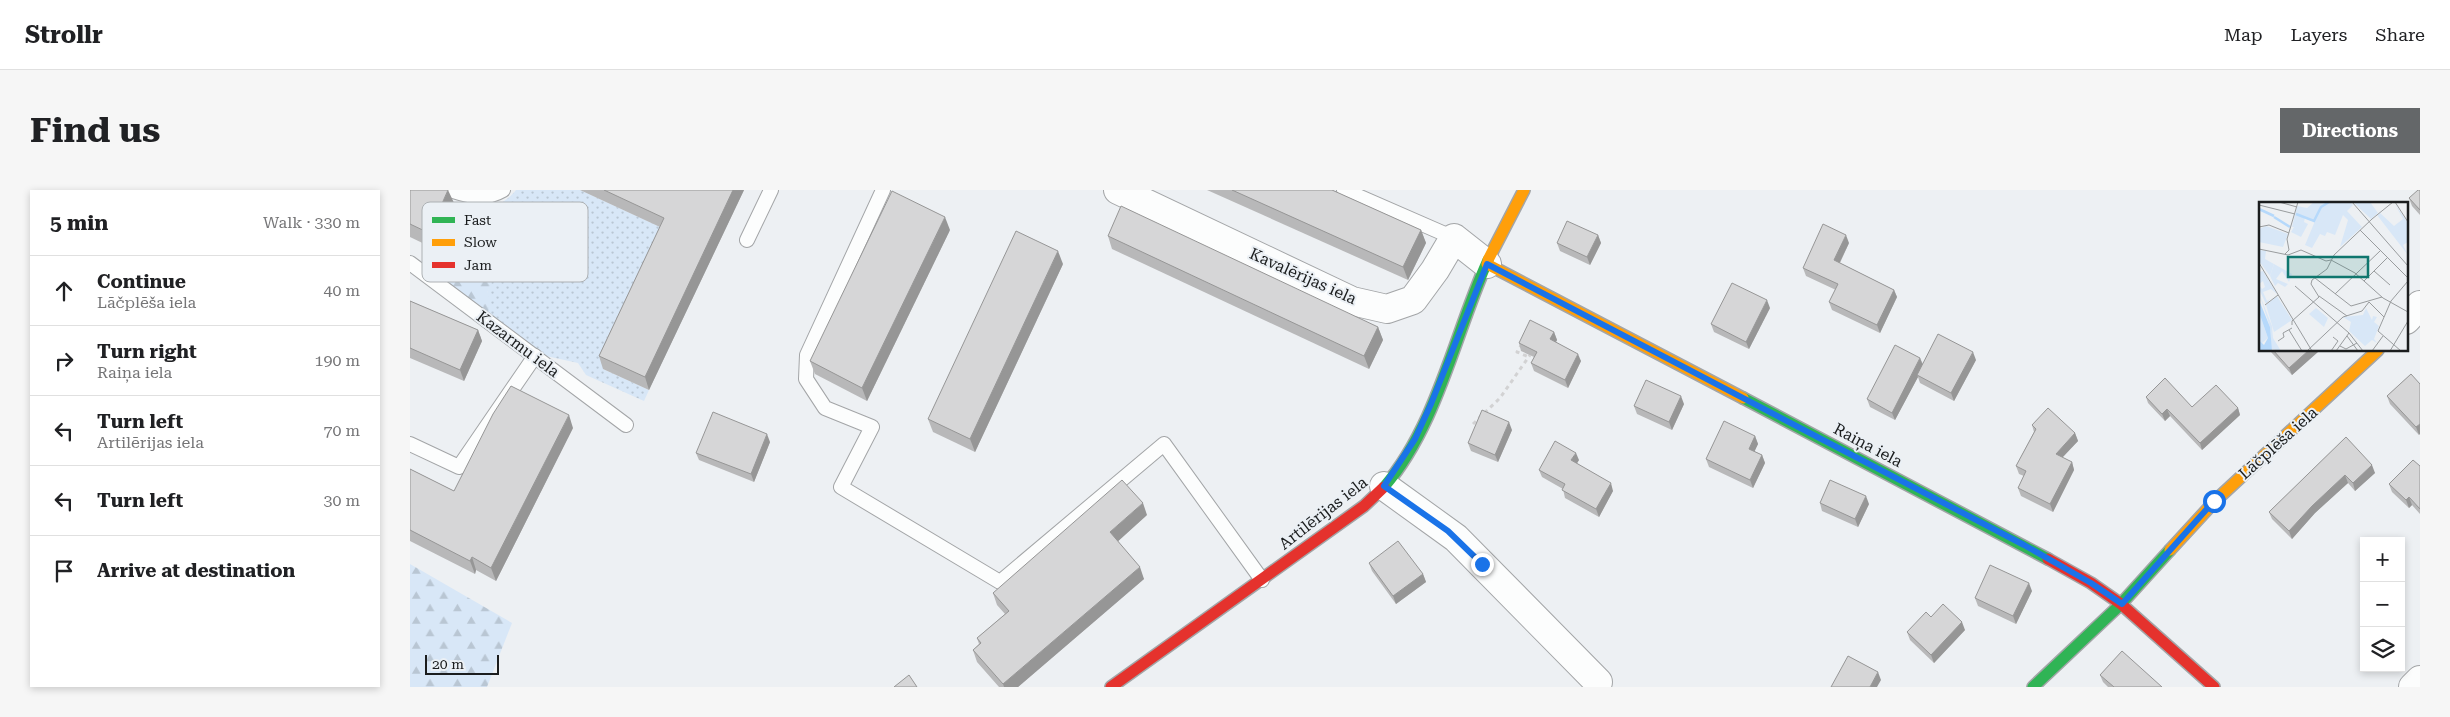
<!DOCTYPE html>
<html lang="en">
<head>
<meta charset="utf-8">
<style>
  body { margin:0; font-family:"Roboto Serif",serif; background:#f6f6f6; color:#202124 }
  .controls { position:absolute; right:15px; bottom:15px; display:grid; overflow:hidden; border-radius:0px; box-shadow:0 2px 8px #0003 }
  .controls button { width:45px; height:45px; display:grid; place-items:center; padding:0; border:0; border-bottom:1px solid #e0e0e0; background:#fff; color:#202124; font:25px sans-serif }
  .scale { position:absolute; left:15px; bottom:12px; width:74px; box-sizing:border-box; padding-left:5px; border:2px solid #1b1d1e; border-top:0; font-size:14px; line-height:18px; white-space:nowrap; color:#1b1d1e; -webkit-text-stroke:4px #ebf0f5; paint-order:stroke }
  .stop { position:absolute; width:15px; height:15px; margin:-11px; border:4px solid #1a73e8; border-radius:50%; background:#fff }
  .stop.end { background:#1a73e8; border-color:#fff; box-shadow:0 1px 5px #0008 }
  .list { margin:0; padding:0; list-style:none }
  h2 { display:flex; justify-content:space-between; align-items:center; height:65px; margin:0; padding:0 20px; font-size:21px }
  h2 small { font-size:16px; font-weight:400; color:#757577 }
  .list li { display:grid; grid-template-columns:32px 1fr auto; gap:15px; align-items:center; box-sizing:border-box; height:70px; padding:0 20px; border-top:1px solid #e0e0e0 }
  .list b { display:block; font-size:19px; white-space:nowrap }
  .list p { margin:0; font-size:16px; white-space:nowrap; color:#757577 }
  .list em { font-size:16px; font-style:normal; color:#757577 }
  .icon { flex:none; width:28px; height:28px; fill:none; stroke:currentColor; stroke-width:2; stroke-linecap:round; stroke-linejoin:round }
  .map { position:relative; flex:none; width:2010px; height:497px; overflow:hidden; border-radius:0px }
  header { display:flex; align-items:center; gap:30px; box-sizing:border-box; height:70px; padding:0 25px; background:#fff; border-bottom:1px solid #e0e0e0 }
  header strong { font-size:24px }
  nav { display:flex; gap:28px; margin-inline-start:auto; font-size:18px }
  .intro { display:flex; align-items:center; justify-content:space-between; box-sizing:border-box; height:120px; padding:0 30px }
  h1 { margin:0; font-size:35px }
  .button { padding:12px 22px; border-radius:0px; background:#646769; color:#fff; font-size:18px; font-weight:700 }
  main { display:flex; gap:30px; padding:0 30px }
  aside { flex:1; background:#fff; border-radius:0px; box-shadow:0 2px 8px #0003 }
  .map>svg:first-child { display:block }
  .grass { fill:url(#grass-dots) }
  .forest { fill:url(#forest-firs) }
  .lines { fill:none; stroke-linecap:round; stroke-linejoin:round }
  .lane-casing { stroke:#a3a5a7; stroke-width:16 }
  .street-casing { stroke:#a3a5a7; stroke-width:30 }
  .fast-casing { stroke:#a3a5a7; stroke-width:14 }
  .slow-casing { stroke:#a3a5a7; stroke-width:14 }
  .jam-casing { stroke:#a3a5a7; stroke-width:14 }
  .path { stroke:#d2d2d3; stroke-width:3; stroke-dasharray:4 4; stroke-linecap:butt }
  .lane { stroke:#fcfdfd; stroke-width:14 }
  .street { stroke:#fcfdfd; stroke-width:28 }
  .fast { stroke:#30b455; stroke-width:11 }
  .slow { stroke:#ff9f0a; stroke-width:11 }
  .jam { stroke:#e5322d; stroke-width:11 }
  .wall { fill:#b8b8b9 }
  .shaded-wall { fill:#969696 }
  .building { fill:#d6d6d7; stroke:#969696 }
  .route { stroke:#1a73e8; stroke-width:6 }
  .labels { text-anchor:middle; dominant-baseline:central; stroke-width:4; stroke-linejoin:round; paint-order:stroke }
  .street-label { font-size:16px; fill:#1b1d1e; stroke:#ebf0f5 }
  .inset-river { fill:none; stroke:#b6d9fb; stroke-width:2.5 }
  .inset-road { fill:none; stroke:#999c9e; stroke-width:1 }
  .view { fill:#0f766e; fill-opacity:0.15; stroke:#0f766e; stroke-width:2.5 }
  .inset-edge { fill:none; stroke:#1b1d1e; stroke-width:2.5 }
  .key { fill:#ebf0f5; stroke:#adb1b4; stroke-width:1 }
  .key-label { font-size:14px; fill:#1b1d1e }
</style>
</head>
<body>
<header>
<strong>Strollr</strong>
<nav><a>Map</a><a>Layers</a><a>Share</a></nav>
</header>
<div class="intro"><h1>Find us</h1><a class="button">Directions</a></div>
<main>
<aside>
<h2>5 min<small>Walk · 330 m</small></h2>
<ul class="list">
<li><svg class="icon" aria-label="ahead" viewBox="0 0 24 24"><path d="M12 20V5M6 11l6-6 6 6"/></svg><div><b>Continue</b><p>Lāčplēša iela</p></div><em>40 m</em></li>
<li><svg class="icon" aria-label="right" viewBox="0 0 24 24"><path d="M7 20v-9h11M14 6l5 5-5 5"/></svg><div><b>Turn right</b><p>Raiņa iela</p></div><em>190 m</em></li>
<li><svg class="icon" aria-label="left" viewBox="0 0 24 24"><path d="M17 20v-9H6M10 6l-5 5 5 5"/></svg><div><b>Turn left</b><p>Artilērijas iela</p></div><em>70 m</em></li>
<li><svg class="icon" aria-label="left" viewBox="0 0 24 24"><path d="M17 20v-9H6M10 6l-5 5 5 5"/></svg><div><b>Turn left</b></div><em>30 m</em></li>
<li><svg class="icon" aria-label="arrive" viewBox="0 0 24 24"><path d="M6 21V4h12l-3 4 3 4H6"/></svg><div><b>Arrive at destination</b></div></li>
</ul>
</aside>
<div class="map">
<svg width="2010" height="497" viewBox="0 0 2010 497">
  <defs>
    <pattern id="grass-dots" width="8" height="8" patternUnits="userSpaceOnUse" patternTransform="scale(1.25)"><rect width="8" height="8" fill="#d8e7f7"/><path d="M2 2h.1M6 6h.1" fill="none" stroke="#b9c6d3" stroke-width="1.8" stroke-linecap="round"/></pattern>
    <pattern id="forest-firs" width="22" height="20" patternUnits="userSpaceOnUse" patternTransform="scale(1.25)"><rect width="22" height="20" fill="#d8e7f7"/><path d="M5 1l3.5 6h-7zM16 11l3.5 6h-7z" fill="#b9c6d3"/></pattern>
  </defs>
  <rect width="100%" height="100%" fill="#edf0f3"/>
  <path class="grass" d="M 106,0 L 170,0 L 259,41 L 193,179 L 239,200 L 234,211 L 176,185 L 168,173 L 127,164 L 78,124 L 77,103 L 82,87 L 104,75 L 104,47 L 98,46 L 105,33 L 89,25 L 81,41 L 97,49 L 92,51 L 79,44 L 72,37 C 76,17 96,14 106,0 Z"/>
  <g class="forest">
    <path d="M 98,46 L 110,50 L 116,60 L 109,72 L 98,77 L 93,83 L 85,84 L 77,103 L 80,109 L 78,124 L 24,83 L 20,71 L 22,65 L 63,87 L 79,60 L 85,63 L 92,51 Z"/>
    <path d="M 0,374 L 102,433 L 77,497 L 0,497 Z"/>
  </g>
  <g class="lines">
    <defs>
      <g id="lane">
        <path d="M 40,0 C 59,6 74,11 93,0"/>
        <path d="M 473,0 L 397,165 L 396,189 L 415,218 L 462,237 L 431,297 L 590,392 L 754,254 L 852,390"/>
        <path d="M 934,0 L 1044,48"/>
        <path d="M 337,50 L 361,0"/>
        <path d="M 0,73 L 216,235"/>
        <path d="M 0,254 L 49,277 L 125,166"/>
      </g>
      <g id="street">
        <path d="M 708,0 L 942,111 L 977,119 L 1003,110 L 1025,80 L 1044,48 L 1077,74"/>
        <path d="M 1996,130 L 2010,115"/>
        <path d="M 974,296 L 1046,348 L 1188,492"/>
        <path d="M 2003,497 L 2010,490"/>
      </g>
      <g id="fast">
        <path d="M 1333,208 L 1638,369"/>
        <path d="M 974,297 C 1027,236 1045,143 1078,70"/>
        <path d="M 1623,497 L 1711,414 L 1760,360"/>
      </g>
      <g id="slow">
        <path d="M 1078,70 L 1114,0"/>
        <path d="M 1077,74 L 1333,208"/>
        <path d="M 1760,360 L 1805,311 L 1968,160"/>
      </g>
      <g id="jam">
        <path d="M 1638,369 L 1681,393 L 1711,414 L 1804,497"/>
        <path d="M 701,497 L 954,316 L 974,297"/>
      </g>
    </defs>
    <use href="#lane" class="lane-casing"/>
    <use href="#street" class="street-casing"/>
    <use href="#fast" class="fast-casing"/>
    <use href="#slow" class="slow-casing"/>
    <use href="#jam" class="jam-casing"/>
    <g class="path">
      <path d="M 1112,154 L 1107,162 L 1119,167"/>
      <path d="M 1063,234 L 1090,208 L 1120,165"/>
    </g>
    <use href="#lane" class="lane"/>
    <use href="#street" class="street"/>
    <use href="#fast" class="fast"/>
    <use href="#slow" class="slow"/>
    <use href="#jam" class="jam"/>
  </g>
  <g class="wall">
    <path d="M 0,0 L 45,15 L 25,59 L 0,47 Z"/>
    <path d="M 170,0 L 334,0 L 239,200 L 193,179 L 189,166 L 250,37 Z"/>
    <path d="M 797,0 L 922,0 L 1011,40 L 1016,53 L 998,90 Z"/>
    <path d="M 2010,0 L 2010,25 L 2002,16 L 1999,8 Z"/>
    <path d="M 540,40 L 457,211 L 405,184 L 400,171 Z"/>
    <path d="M 1188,45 L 1191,53 L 1180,75 L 1150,61 L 1147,53 Z"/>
    <path d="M 698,46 L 968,137 L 973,150 L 959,179 L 702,59 Z"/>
    <path d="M 1439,53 L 1430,73 L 1484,100 L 1487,107 L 1470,143 L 1422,120 L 1419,112 L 1426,100 L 1396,86 L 1393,78 Z"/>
    <path d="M 653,74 L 565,262 L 523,242 L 518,229 Z"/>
    <path d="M 0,111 L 68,140 L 72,151 L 54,191 L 0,168 Z"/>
    <path d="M 1360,118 L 1339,159 L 1304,142 L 1301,134 Z"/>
    <path d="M 1144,142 L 1147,150 L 1146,152 L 1171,171 L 1158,198 L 1124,181 L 1121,173 L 1124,167 L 1111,161 L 1109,153 Z"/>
    <path d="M 1860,160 L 1909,160 L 1909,161 L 1882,185 L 1861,162 Z"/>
    <path d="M 1510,168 L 1513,174 L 1566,170 L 1544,211 L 1510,193 L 1508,187 L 1485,230 L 1460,217 L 1457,209 Z"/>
    <path d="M 2001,184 L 2009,245 L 1980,214 L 1977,206 Z"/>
    <path d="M 1736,207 L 1782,217 L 1828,218 L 1830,225 L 1792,260 L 1760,226 L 1755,231 L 1738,213 Z"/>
    <path d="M 1274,214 L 1262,240 L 1227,224 L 1224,216 Z"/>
    <path d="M 1622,235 L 1665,243 L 1668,251 L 1652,268 L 1662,272 L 1664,280 L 1643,322 L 1611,306 L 1608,298 L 1614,286 L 1609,284 L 1606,276 L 1624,242 Z"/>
    <path d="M 163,238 L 86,391 L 66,380 L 65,384 L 0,351 L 0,279 L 44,301 Z"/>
    <path d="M 1102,240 L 1088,272 L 1061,261 L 1058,253 Z"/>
    <path d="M 1345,246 L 1348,254 L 1344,261 L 1352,265 L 1355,273 L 1343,298 L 1299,277 L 1296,269 Z"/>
    <path d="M 1936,247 L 1965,283 L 1945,301 L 1938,293 L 1905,323 L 1882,349 L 1862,329 L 1859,322 Z"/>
    <path d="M 360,252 L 344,292 L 289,270 L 286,263 Z"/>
    <path d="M 1169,270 L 1167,273 L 1203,301 L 1189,327 L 1155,308 L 1153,299 L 1132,287 L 1129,280 Z"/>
    <path d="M 2010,276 L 2010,324 L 2002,315 L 1999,318 L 1982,302 L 1979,294 Z"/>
    <path d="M 1410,313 L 1459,314 L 1448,337 L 1412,321 Z"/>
    <path d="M 737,325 L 708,351 L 734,389 L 608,497 L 589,497 L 567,472 L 563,460 L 569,454 L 567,448 L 595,424 L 587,415 L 583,403 Z"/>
    <path d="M 959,373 L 1013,384 L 1016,392 L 986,414 L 962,381 Z"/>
    <path d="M 1622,401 L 1606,434 L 1568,416 L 1565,408 Z"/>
    <path d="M 1521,427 L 1555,440 L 1524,473 L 1500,450 L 1497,442 Z"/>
    <path d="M 1690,485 L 1752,497 L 1698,497 L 1693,492 Z"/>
  </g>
  <g class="shaded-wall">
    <path d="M 38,0 L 45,15 L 25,59 L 19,43 Z"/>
    <path d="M 323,0 L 334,0 L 239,200 L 235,187 Z"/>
    <path d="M 535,27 L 540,40 L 457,211 L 452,198 Z"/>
    <path d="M 1011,40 L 1016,53 L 998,90 L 993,77 Z"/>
    <path d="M 1188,45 L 1191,53 L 1180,75 L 1177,67 Z"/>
    <path d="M 1436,45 L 1439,53 L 1427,78 L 1424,70 Z"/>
    <path d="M 648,61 L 653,74 L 565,262 L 560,249 Z"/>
    <path d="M 1484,100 L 1487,107 L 1470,143 L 1467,135 Z"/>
    <path d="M 1357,110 L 1360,118 L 1339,159 L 1336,152 Z"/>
    <path d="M 968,137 L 973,150 L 959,179 L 954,166 Z"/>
    <path d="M 68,140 L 72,151 L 54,191 L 50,180 Z"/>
    <path d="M 1144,142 L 1147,150 L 1143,157 L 1140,149 Z"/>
    <path d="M 1899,160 L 1909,160 L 1909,161 L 1882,185 L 1879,178 Z"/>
    <path d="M 1563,162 L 1566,170 L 1544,211 L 1541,203 Z"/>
    <path d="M 1168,164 L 1171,171 L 1158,198 L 1155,190 Z"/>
    <path d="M 1510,168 L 1513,176 L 1507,185 L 1508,187 L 1485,230 L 1482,223 Z"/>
    <path d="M 1271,206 L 1274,214 L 1262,240 L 1259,232 Z"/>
    <path d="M 1828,218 L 1830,225 L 1792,260 L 1790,253 Z"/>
    <path d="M 1757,219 L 1760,226 L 1755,231 L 1752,224 Z"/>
    <path d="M 159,225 L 163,238 L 86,391 L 81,378 Z"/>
    <path d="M 1099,232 L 1102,240 L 1088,272 L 1085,265 Z"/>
    <path d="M 2010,234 L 2010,244 L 2009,245 L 2006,237 Z"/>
    <path d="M 1665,243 L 1668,251 L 1648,272 L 1646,264 Z"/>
    <path d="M 357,244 L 360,252 L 344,292 L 341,284 Z"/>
    <path d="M 1345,246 L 1348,254 L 1342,267 L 1339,259 Z"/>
    <path d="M 1166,263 L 1169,270 L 1164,278 L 1161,270 Z"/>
    <path d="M 1352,265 L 1355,273 L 1343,298 L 1340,290 Z"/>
    <path d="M 1662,272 L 1664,280 L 1643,322 L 1640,314 Z"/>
    <path d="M 1962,275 L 1965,283 L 1945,301 L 1943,293 Z"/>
    <path d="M 1935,285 L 1938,293 L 1905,323 L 1882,349 L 1879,341 L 1902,316 Z"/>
    <path d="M 1201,293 L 1203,301 L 1189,327 L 1186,319 Z"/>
    <path d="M 1456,306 L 1459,314 L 1448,337 L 1445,329 Z"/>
    <path d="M 1999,307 L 2002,315 L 1999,318 L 1996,310 Z"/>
    <path d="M 733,313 L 737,325 L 705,354 L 700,342 Z"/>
    <path d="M 62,367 L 66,380 L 65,384 L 60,371 Z"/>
    <path d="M 730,377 L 734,389 L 608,497 L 594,497 L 593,494 Z"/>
    <path d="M 1013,384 L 1016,392 L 986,414 L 983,406 Z"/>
    <path d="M 1619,393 L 1622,401 L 1606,434 L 1603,426 Z"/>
    <path d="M 1552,432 L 1555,440 L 1524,473 L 1521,465 Z"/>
    <path d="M 1468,482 L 1471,490 L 1467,497 L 1460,497 Z"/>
  </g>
  <g class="building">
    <path d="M 0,0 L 38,0 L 19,43 L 0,34 Z"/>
    <path d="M 194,0 L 323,0 L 235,187 L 189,166 L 254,28 Z"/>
    <path d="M 822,0 L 922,0 L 1011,40 L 993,77 Z"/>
    <path d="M 2008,0 L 2010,0 L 2010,20 L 1999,8 Z"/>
    <path d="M 482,1 L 535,27 L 452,198 L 400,171 Z"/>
    <path d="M 711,16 L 968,137 L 954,166 L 698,46 Z"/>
    <path d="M 1157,31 L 1188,45 L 1177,67 L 1147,53 Z"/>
    <path d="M 1413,34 L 1436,45 L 1424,70 L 1484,100 L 1467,135 L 1419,112 L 1428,94 L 1393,78 Z"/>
    <path d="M 606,41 L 648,61 L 560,249 L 518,229 Z"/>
    <path d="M 1322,93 L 1357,110 L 1336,152 L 1301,134 Z"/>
    <path d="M 0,111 L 68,140 L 50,180 L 0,158 Z"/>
    <path d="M 1120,130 L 1144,142 L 1140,149 L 1168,164 L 1155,190 L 1121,173 L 1127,162 L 1109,153 Z"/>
    <path d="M 1528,144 L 1563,162 L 1541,203 L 1507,185 Z"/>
    <path d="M 1485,155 L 1510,168 L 1482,223 L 1457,209 Z"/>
    <path d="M 1863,160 L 1899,160 L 1879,178 Z"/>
    <path d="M 2001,184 L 2010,194 L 2010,234 L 2006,237 L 1977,206 Z"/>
    <path d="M 1755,188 L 1782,217 L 1806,195 L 1828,218 L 1790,253 L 1757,219 L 1752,224 L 1736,207 Z"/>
    <path d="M 1236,190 L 1271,206 L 1259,232 L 1224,216 Z"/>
    <path d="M 101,196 L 159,225 L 81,378 L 62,367 L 60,371 L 0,340 L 0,279 L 44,301 L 83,224 Z"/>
    <path d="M 1638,218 L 1665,243 L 1646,264 L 1662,272 L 1640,314 L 1608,298 L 1616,281 L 1606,276 L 1626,239 L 1622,235 Z"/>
    <path d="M 1072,220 L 1099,232 L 1085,265 L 1058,253 Z"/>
    <path d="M 303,222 L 357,244 L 341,284 L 286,263 Z"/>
    <path d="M 1314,231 L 1345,246 L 1339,259 L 1352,265 L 1340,290 L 1296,269 Z"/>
    <path d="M 1936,247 L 1962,275 L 1943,293 L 1935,285 L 1902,316 L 1879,341 L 1859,322 Z"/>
    <path d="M 1145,251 L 1166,263 L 1161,270 L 1201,293 L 1186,319 L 1152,300 L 1155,294 L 1129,280 Z"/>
    <path d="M 2003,270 L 2010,276 L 2010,319 L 1999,307 L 1996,310 L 1979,294 Z"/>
    <path d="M 712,290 L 733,313 L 700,342 L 730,377 L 593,494 L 563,460 L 571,453 L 567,448 L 599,421 L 583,403 Z"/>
    <path d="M 1420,290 L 1456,306 L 1445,329 L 1410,313 Z"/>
    <path d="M 988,351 L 1013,384 L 983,406 L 959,373 Z"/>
    <path d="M 1580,375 L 1619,393 L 1603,426 L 1565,408 Z"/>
    <path d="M 1533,414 L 1552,432 L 1521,465 L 1497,442 L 1516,422 L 1521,427 Z"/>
    <path d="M 1712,461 L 1752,497 L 1704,497 L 1690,485 Z"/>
    <path d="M 1438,466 L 1468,482 L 1460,497 L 1421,497 Z"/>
    <path d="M 499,485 L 507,497 L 484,497 Z"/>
  </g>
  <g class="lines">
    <path class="route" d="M 1072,374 L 1038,341 L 974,296 L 1005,249 L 1021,214 L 1077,74 L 1614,355 L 1681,393 L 1712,414 L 1804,311"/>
  </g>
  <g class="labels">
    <g class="street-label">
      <text transform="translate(893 86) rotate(24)">Kavalērijas iela</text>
      <text transform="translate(108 154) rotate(37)">Kazarmu iela</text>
      <text transform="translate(1868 253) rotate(-42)">Lāčplēša iela</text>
      <text transform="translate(1458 255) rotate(28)">Raiņa iela</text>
      <text transform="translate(913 323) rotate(-38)">Artilērijas iela</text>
    </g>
  </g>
  <g transform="translate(1849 12)">
    <rect width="149" height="149" fill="#edf0f3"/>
    <path d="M 55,0 L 91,0 L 94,3 L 88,9 L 103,25 L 81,45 L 89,18 L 84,13 L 76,33 L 68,30 L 66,34 L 61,32 L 53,46 L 46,43 L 56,19 L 46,15 L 45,20 L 49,22 L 42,35 L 32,30 L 35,25 L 33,25 L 38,4 L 48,6 ZM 94,0 L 111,0 L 119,11 L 112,17 ZM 136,2 L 149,21 L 149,40 L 144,43 L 149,53 L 118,13 L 121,11 L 135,24 L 144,17 ZM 0,48 L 7,49 L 6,57 L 15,62 L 11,74 L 0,59 ZM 4,69 L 18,92 L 12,87 L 4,90 L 8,99 L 11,97 L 7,102 L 0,87 L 0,83 L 3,87 L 6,85 L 4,79 L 0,82 L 0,70 ZM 0,91 L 13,124 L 14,136 L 22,149 L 12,147 L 11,125 Z" fill="#d8e7f7"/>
    <path d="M 15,62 L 33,72 L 30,80 L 23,69 L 17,77 L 29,82 L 26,85 L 19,81 L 16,84 L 11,74 ZM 0,110 L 9,136 L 3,141 L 0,138 Z" fill="#d8e7f7"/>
    <path d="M 7,24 L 29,32 L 24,45 L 0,40 L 0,27 ZM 18,94 L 33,118 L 15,130 L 7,103 ZM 107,106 L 113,118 L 114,114 L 118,115 L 115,120 L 120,124 L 115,137 L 118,141 L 113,138 L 106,144 L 90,129 L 92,120 L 84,115 L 104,113 Z" fill="#d8e7f7"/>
    <path d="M 57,106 L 69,116 L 65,125 L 50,112 Z" fill="#d8e7f7"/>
    <path d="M 0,98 L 11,125 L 13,149 L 0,149 L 0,138 L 5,143 L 9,136 L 0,110 Z" fill="#b6d9fb"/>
    <path class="inset-river" d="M 0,7 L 15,14M 37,12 L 55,19 L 62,5 L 70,0M 15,15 L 31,25"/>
    <path class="inset-road" d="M 20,0 L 38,5M 93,0 L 149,64M 136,0 L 149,20M 0,3 L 36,12M 0,25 L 10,23 L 30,31M 101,28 L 149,76M 0,47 L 29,53 L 42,48 L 67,59 L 72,58M 26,52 L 30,48 L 28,37 L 39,0M 72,58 L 96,71 L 124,96 L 149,110M 0,61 L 53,149M 115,69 L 131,83M 56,76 L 92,104 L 123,95M 105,79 L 128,56M 36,84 L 90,131 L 104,149M 76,92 L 121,49M 60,94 L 88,114M 110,100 L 125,115M 6,103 L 19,93M 33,123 L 33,119 L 60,95 L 52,82 L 53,78 L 68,67 L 75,53 L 113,17 L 134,0M 30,128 L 43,149M 88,134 L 99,149M 19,139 L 25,135 L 24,131 L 33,126M 81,144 L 87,147 L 98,141M 48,149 L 84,115 L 103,109 L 110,100M 72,149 L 79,139 L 74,135M 77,149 L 90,131M 113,149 L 124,134M 131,149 L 149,119M 142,149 L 119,129 L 132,99 L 149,79"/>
    <path class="view" d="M 29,55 L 109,55 L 109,75 L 29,75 Z"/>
    <rect width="149" height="149" class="inset-edge"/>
  </g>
  <rect x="12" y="12" width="166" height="80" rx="8" class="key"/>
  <rect x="22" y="27" width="23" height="6" fill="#30b455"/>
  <rect x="22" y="49" width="23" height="7" fill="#ff9f0a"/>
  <rect x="22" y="72" width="23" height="6" fill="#e5322d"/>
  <g class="key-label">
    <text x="54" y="35">Fast</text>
    <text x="54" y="57">Slow</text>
    <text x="54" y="80">Jam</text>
  </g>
</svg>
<div class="controls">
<button>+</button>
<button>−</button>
<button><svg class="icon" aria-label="layers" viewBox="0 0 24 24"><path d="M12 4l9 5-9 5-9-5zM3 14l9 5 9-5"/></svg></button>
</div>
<div class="scale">20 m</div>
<div class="stop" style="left:1804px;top:311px"></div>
<div class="stop end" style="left:1072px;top:374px"></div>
</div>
</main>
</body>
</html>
